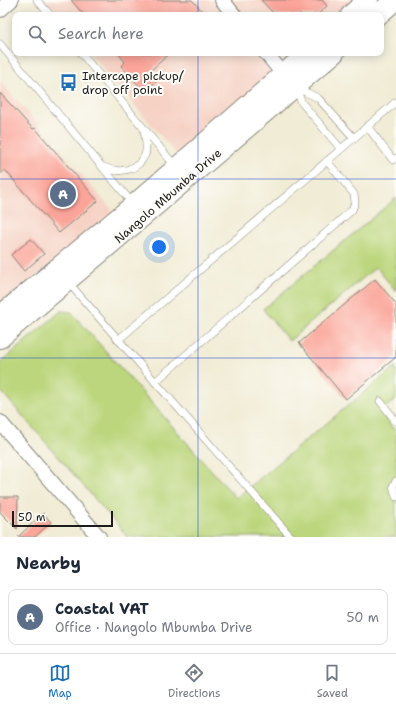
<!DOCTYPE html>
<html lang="en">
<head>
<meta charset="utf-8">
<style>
  body { margin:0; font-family:"Shantell Sans",sans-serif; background:#f6f6f7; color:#1f2937 }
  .scale { position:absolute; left:12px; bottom:10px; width:101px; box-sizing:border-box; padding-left:4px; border:2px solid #1c1c1c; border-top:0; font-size:11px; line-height:14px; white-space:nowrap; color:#1c1c1c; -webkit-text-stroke:3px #fdfcf7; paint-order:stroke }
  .you { position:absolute; left:159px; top:247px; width:14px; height:14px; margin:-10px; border:3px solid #fff; border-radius:50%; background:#1a73e8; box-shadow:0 0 0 6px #1a73e833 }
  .badge { display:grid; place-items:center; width:26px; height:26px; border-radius:50%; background:#1f6fb2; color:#fff; font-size:13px; font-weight:700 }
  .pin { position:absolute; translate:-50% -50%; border:2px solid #fff; box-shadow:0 1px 4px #0006 }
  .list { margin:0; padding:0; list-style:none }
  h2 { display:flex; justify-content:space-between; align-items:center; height:52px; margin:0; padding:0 16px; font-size:17px }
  h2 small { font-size:13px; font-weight:400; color:#747a83 }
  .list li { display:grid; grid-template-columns:26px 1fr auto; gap:12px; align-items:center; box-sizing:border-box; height:56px; margin:0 8px 8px; padding:0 8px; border:1px solid #e0e1e3; border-radius:8px }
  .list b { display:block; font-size:15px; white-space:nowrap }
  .list p { margin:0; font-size:13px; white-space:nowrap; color:#747a83 }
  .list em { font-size:13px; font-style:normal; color:#747a83 }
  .icon { flex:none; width:22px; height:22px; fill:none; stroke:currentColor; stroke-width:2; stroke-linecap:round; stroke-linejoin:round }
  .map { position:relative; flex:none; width:396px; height:537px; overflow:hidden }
  .search { position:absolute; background:#fff; box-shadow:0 2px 10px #0003; left:12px; right:12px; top:12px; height:44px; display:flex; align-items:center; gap:10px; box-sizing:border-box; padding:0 14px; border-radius:8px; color:#747a83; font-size:15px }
  .sheet { height:116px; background:#fff }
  nav { display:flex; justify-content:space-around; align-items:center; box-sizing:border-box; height:56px; border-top:1px solid #e0e1e3; background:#fff; font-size:11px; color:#747a83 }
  nav a { display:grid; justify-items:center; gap:2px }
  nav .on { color:#1f6fb2 }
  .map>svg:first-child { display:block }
  .built { fill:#f6d2c4 }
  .green { fill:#bbd67c; stroke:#6c794c }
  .building { fill:#fba499 }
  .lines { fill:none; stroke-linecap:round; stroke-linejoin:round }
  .lane-casing { stroke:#868478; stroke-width:8 }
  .street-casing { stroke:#868478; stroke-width:16 }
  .secondary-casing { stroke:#868478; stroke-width:22 }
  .lane { stroke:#fff; stroke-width:7 }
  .street { stroke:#fff; stroke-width:14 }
  .secondary { stroke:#fff; stroke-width:20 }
  .grid { fill:none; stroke:#1d4ed8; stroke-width:1; stroke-opacity:0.55 }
  .labels { text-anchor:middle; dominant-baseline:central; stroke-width:4; stroke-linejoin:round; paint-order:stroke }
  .poi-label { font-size:12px; fill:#1c1c1c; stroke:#fdfcf7; text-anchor:start }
  .street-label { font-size:12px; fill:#1c1c1c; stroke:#fdfcf7 }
</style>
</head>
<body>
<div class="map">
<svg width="396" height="537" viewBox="0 0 396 537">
  <rect width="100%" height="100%" fill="#fdfcf7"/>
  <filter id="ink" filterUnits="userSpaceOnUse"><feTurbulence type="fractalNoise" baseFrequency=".025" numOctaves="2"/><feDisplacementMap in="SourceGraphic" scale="8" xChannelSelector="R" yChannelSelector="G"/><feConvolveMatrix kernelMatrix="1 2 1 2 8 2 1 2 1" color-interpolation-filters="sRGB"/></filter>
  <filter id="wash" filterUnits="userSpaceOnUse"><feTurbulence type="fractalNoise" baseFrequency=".012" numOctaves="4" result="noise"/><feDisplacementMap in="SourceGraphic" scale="16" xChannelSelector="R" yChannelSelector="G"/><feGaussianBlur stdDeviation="0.9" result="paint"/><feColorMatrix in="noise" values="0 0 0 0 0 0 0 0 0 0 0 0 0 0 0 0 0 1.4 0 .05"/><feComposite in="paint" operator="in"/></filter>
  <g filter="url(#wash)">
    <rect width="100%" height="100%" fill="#f1ecd5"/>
    <g class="built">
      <path d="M 45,0 L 212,0 L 225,15 L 58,15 Z"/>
      <path d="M 229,0 L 361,0 L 343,15 L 241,15 Z"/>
      <path d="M 90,53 L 257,53 L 274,73 L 177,155 Z"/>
      <path d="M 0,81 L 113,211 L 0,307 Z"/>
    </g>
    <g class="green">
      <path d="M 396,198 L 396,291 L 376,267 L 289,341 L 263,309 Z"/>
      <path d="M 61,311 L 71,312 L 236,498 L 396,366 L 396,399 L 380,412 L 396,432 L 396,537 L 128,537 L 0,390 L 0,363 Z"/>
    </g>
    <g id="blocks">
      <g class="building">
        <path d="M 71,0 L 192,0 L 206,15 L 84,15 Z"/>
        <path d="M 261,0 L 322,0 L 327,6 L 317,15 L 275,15 Z"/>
        <path d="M 118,53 L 170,53 L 150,71 L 158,80 L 145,92 L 121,66 L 125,62 Z"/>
        <path d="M 0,93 L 33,129 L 35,128 L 98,201 L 59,233 L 5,170 L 0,174 Z"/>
        <path d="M 31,239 L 44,254 L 24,271 L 11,255 Z"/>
        <path d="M 375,279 L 396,304 L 396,357 L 346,399 L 299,343 Z"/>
        <path d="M 0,497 L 18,497 L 17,529 L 0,512 Z"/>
        <path d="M 43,513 L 51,522 L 35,537 L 18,537 Z"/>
      </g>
    </g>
  </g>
  <g filter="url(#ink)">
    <use href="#blocks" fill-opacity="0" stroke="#868478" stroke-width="1"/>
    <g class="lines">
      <defs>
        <g id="lane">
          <path d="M 37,0 L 50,15"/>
          <path d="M 0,44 L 133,204"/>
          <path d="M 81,53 L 176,167"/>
          <path d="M 297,88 L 318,98 L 354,138"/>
          <path d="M 296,89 L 302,103 L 341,149"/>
          <path d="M 367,126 L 393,160 L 396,158"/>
          <path d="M 104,167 C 118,174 138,171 145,155 C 148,147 145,138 144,130"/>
          <path d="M 67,281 L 291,537"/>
          <path d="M 118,340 L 396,102"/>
          <path d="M 155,382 L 352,210 L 355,202 L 354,194 L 327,161"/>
          <path d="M 380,401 L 396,421"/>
          <path d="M 396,481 L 393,486 L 396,497"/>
        </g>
        <g id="street">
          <path d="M 222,0 L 234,15"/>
          <path d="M 0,10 L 11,0"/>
          <path d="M 266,53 L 288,80"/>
          <path d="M 0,422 L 99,537"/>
        </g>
        <g id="secondary">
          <path d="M 351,15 L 368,0"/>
          <path d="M 378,15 L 395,0"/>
          <path d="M 0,316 L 134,205 L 308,53"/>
          <path d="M 0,338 L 334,53"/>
        </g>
      </defs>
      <use href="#lane" class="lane-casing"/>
      <use href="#street" class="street-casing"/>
      <use href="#secondary" class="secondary-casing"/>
      <use href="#lane" class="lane"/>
      <use href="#street" class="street"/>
      <use href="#secondary" class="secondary"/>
    </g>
  </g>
  <path class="grid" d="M 198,0 L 198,15M 198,53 L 198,537M 0,179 L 396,179M 0,358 L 396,358"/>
  <defs>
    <symbol id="bus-bare" viewBox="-9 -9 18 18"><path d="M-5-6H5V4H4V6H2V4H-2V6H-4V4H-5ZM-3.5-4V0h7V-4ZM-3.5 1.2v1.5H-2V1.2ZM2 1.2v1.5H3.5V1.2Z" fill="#1f6fb2" stroke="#fdfcf7" stroke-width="2.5" paint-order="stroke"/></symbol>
  </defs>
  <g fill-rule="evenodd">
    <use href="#bus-bare" x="56" y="70" width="25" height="25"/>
  </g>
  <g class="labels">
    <g class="poi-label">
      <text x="82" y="76">Intercape pickup/<tspan x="82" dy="14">drop off point</tspan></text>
    </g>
    <g class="street-label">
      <text transform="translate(168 196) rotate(-41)">Nangolo Mbumba Drive</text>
    </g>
  </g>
</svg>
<div class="scale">50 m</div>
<div class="you"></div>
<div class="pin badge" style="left:63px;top:194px;background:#5c6f8a">A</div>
<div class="search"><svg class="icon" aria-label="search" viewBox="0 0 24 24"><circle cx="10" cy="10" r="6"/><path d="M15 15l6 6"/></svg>Search here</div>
</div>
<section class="sheet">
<h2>Nearby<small></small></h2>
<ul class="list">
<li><span class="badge" style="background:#5c6f8a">A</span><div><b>Coastal VAT</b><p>Office · Nangolo Mbumba Drive</p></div><em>50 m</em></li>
</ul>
</section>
<nav>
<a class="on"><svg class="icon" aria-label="map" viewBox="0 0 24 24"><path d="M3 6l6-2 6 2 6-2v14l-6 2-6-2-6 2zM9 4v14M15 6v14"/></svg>Map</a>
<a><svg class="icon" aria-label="directions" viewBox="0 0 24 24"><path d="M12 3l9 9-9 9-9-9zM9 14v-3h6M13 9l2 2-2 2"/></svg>Directions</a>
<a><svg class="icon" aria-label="saved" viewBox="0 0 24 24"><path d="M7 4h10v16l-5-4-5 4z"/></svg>Saved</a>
</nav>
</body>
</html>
